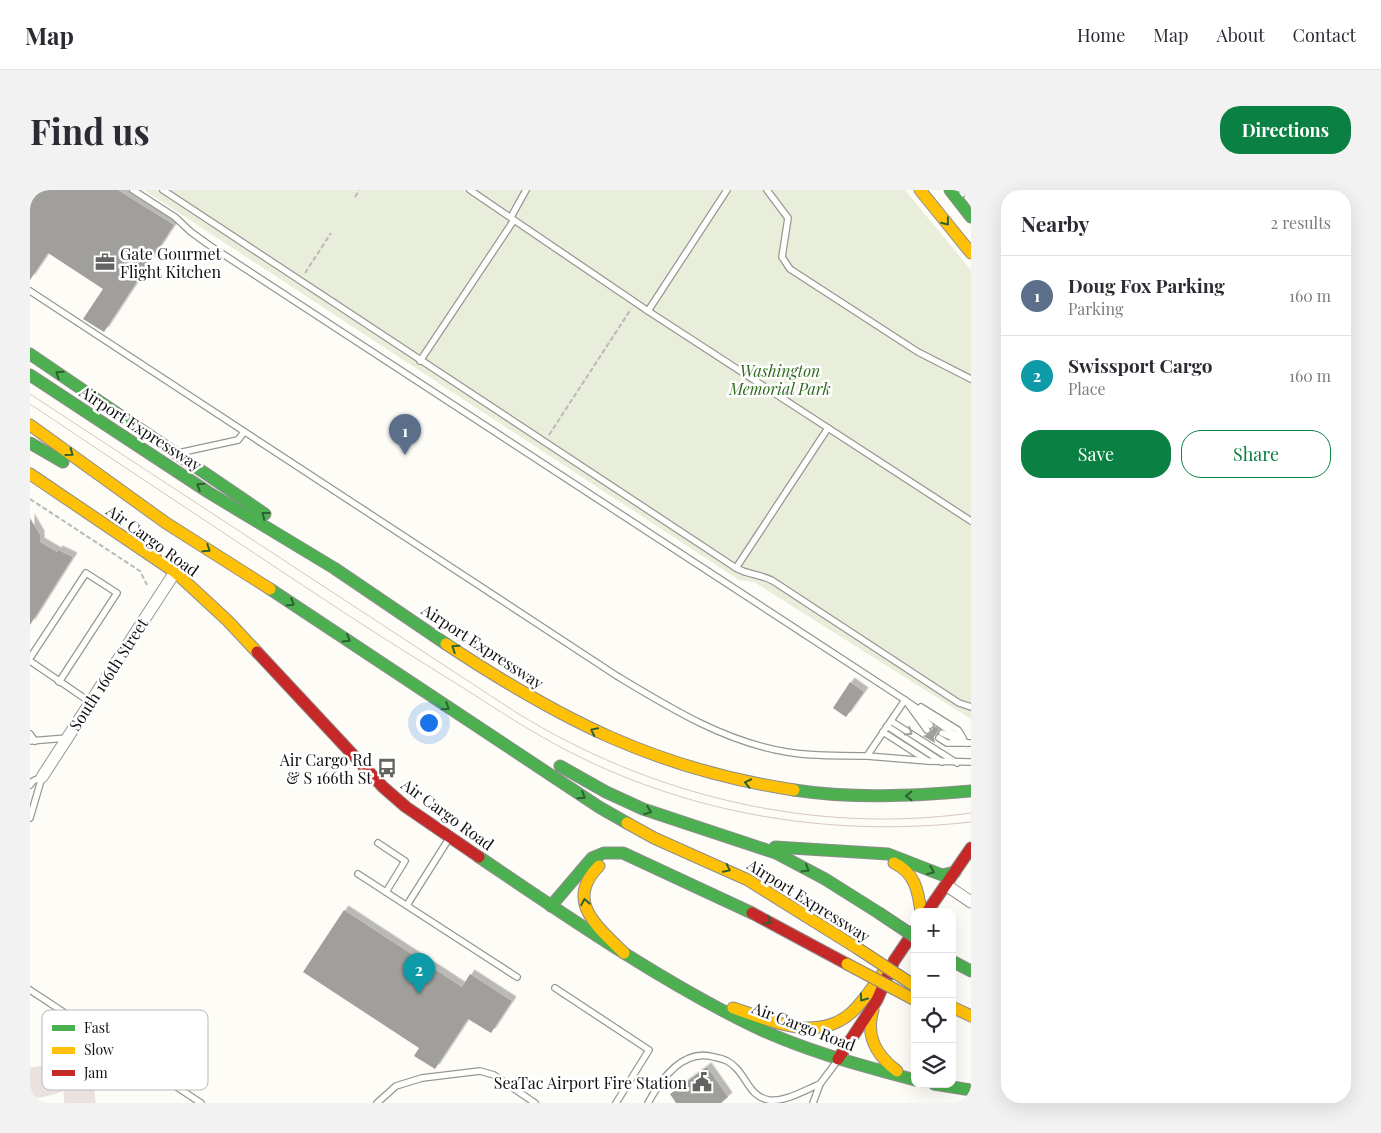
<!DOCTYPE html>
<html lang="en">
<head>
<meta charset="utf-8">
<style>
  body { margin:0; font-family:"Playfair Display",serif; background:#f2f2f3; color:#2b2b33 }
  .controls { position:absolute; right:15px; bottom:15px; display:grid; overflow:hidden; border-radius:10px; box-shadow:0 5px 20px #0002 }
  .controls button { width:45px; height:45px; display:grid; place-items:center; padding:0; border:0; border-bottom:1px solid #e1e1e2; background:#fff; color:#2b2b33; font:25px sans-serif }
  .you { position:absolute; left:398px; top:532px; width:18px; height:18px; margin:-12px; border:4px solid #fff; border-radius:50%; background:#1a73e8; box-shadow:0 0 0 8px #1a73e833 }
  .badge { display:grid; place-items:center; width:32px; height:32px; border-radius:50%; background:#0b8043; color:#fff; font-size:16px; font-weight:700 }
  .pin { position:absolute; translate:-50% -41px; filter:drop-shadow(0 1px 2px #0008) }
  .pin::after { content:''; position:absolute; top:26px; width:18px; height:15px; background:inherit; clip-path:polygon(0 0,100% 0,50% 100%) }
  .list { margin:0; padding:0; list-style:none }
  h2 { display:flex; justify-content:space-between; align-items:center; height:65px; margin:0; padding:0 20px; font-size:21px }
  h2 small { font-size:16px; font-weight:400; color:#7c7c81 }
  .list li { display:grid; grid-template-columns:32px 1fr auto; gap:15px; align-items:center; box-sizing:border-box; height:80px; padding:0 20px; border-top:1px solid #e1e1e2 }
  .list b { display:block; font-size:19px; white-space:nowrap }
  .list p { margin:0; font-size:16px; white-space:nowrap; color:#7c7c81 }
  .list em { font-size:16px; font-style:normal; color:#7c7c81 }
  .actions { display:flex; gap:10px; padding:15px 20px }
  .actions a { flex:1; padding:11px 0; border:1px solid #0b8043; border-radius:20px; text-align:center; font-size:18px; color:#0b8043 }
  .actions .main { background:#0b8043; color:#fff }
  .icon { flex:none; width:28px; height:28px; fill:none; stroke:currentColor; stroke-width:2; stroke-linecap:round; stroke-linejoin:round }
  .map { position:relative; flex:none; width:941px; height:913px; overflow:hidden; border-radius:20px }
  header { display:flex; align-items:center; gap:30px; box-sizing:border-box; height:70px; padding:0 25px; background:#fff; border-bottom:1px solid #e1e1e2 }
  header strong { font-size:24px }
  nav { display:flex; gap:28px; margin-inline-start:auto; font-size:18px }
  .intro { display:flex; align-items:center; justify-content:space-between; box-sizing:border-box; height:120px; padding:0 30px }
  h1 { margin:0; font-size:35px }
  .button { padding:12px 22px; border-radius:20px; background:#0b8043; color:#fff; font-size:18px; font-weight:700 }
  main { display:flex; gap:30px; padding:0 30px }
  aside { flex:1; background:#fff; border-radius:20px; box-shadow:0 5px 20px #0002 }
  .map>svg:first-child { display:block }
  .cemetery { fill:#e9eedb }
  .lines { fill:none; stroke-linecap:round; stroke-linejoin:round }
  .taxiway { stroke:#ebe1df; stroke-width:31 }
  .building { fill:#a19f9c; filter:url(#shadow) }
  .lane-casing { stroke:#979795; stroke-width:8 }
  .street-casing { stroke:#979795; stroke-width:13 }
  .fast-casing { stroke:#8e8d8b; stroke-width:13 }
  .slow-casing { stroke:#8e8d8b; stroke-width:13 }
  .jam-casing { stroke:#8e8d8b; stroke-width:13 }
  .path { stroke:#b9b9b8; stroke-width:2; stroke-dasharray:5 2.5; stroke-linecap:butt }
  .lane { stroke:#fffffe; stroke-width:5.5 }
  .street { stroke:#fffffe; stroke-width:11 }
  .fast { stroke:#4caf50; stroke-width:11 }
  .slow { stroke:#ffc107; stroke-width:11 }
  .jam { stroke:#c62828; stroke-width:11 }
  .tram { stroke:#d9c6c7; stroke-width:1 }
  .fast-bridge-casing { stroke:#858482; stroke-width:13; stroke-linecap:butt }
  .slow-bridge-casing { stroke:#858482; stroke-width:13; stroke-linecap:butt }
  .fast-bridge { stroke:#4caf50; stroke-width:11 }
  .slow-bridge { stroke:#ffc107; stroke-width:11 }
  .oneway { stroke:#2e6030 }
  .oneway2 { stroke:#a0a09f }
  .labels { text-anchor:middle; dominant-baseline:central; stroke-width:5; stroke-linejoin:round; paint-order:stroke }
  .poi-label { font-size:16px; fill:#111; stroke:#fff; text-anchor:end }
  .park-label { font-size:16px; font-style:italic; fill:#2f6b1f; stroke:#fff }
  .street-label { font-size:16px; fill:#111; stroke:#fff }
  .key { fill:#fff; stroke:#b8b8b8; stroke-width:1 }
  .key-label { font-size:14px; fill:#111 }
</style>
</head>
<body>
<header>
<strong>Map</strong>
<nav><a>Home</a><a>Map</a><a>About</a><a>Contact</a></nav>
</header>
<div class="intro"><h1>Find us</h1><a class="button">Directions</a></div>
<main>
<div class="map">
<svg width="941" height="913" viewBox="0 0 941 913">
  <defs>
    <filter id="shadow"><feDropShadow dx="4.5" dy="-4.5" stdDeviation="0" flood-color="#0004"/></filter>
  </defs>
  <rect width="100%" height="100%" fill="#fdfcf7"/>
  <path class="cemetery" d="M 114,0 L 875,0 L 941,80 L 941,529 L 724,392 L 709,390 Z"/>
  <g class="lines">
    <g class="taxiway">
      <path d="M 0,893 C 26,892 46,878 61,858"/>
      <path d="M 50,913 C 47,894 52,876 61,859"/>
    </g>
  </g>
  <g class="building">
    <path d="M 0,0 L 88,0 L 144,35 L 74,142 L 53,129 L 73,99 L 18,63 L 0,90 Z"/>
    <path d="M 0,328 L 10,345 L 10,352 L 27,362 L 28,360 L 43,367 L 0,435 Z"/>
    <path d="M 820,492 L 834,502 L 816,527 L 803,518 Z"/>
    <path d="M 904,536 L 909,539 L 904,547 L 905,553 L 893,546 L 900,543 Z"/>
    <path d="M 314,720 L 432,797 L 440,784 L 482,811 L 461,843 L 438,829 L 405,879 L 384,866 L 389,858 L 273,782 Z"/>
    <path d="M 677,877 L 698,907 L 691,913 L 646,913 L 640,904 Z"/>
  </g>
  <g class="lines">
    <defs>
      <g id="lane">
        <path d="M 103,0 L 145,27 L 161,42 L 179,55 L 875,510 L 937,553"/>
        <path d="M 133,0 L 706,378 C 718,385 731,384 743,391 L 929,513 L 941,517"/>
        <path d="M 440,0 L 484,30"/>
        <path d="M 737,0 L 758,28 L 752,67 L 760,79 L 888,162 L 941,189"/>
        <path d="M 928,7 L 937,0"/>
        <path d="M 481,27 L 496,0"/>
        <path d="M 0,101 L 587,486 C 640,518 695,552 757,562 C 783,567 811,565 837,566 L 875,510"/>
        <path d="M 618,121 L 697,0"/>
        <path d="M 390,171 L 484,30 L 618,121 L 798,238"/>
        <path d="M 153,262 L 208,250 L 214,242"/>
        <path d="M 706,378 L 798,238 L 941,331"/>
        <path d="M 0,468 L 56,383 L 87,403 L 29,492"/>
        <path d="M 0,471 L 60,512"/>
        <path d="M 878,514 L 897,540"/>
        <path d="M 891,517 L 928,540 L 933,548"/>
        <path d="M 887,522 L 900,535"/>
        <path d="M 861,531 L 927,573"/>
        <path d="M 857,536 L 912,572"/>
        <path d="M 853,542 L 898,571"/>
        <path d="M 912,543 L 930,551"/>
        <path d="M 0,544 L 5,551"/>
        <path d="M 909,548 L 917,553 L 941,553"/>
        <path d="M 0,551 L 37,548"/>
        <path d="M 837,566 L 898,571 L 941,572"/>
        <path d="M 0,595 L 3,591 L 12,587"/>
        <path d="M 0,628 L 12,587"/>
        <path d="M 348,653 L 375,671 L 356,702"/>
        <path d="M 328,684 L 487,787"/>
        <path d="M 377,715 L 420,647"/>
        <path d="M 525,798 L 619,860 L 586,913"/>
        <path d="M 0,800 L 171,913"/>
        <path d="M 347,913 L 366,896 L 392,888 L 450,881 L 464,885 L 505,913"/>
        <path d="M 618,913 C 631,889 653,858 684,867 C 694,869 700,871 707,879 C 718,891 721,907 739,910 C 756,912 775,900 790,894"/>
        <path d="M 783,913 L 790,894 L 808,870"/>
      </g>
      <g id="street">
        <path d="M 12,587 L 145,382"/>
        <path d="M 916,695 L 941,712"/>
      </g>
      <g id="fast">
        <path d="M 920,0 L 941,27"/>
        <path d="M 0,164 L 235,324"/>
        <path d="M 0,185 L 178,302 L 304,378 L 416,454"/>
        <path d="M 0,253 L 33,272"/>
        <path d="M 240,399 L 569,617 L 597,633"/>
        <path d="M 530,576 L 576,602 L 613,619 L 746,663 L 795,689 L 849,723"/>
        <path d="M 764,600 C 823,609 882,606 941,601"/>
        <path d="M 745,657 L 858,664 L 912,685 L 925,682"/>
        <path d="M 449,667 C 538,727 627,789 723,836 C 775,861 830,875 885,890"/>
        <path d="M 521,716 L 562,668 L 574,663 L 593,663 L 722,723"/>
        <path d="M 922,771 L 941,781"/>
        <path d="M 904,894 L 941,900"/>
      </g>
      <g id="slow">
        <path d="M 890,0 L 941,63"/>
        <path d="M 0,235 L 136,333 L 240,399"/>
        <path d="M 0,284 L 145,382 L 198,431 L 227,462"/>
        <path d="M 416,454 C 531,530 626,579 764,600"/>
        <path d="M 597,633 L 624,648 L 718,690 L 827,758"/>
        <path d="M 864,673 C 885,683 888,700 891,722"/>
        <path d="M 569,676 C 534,711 567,736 594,763"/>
        <path d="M 922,817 L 941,826"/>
        <path d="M 703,818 C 741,830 787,854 822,822 C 834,811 843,796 853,783"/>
        <path d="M 843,820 C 835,846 846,865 867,881"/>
      </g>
      <g id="jam">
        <path d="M 227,462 L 353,597 L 376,617 L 449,667"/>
        <path d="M 897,722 L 941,658"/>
        <path d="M 722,723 L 817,774"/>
        <path d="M 808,869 L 847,810 L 864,771 L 885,740"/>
      </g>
    </defs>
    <use href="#lane" class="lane-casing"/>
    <use href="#street" class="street-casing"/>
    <use href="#fast" class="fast-casing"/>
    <use href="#slow" class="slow-casing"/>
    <use href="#jam" class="jam-casing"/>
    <g class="path">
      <path d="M 325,7 L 329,0"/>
      <path d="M 275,83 L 301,43"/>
      <path d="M 519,245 L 601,119"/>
      <path d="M 0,309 L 110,381 L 117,395"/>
    </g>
    <use href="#lane" class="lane"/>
    <use href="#street" class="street"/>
    <use href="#fast" class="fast"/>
    <use href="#slow" class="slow"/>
    <use href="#jam" class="jam"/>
    <g class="tram">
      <path d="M 0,204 L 487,523 C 622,606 783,645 941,623"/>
      <path d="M 0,214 C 100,281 200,347 301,414 C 345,443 390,471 435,499 C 474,524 512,549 554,569 C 674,627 809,647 941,632"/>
    </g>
    <defs>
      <path id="fast-bridge" d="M 849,723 L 885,747"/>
      <g id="slow-bridge">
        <path d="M 827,758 L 885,796"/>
        <path d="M 817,774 L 885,810"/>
      </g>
    </defs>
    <use href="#fast-bridge" class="fast-bridge-casing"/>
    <use href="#slow-bridge" class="slow-bridge-casing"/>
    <use href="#fast-bridge" class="fast-bridge"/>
    <use href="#slow-bridge" class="slow-bridge"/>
  </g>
  <defs><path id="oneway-chevron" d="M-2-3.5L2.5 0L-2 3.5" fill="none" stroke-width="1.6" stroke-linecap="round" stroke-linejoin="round" transform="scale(1.25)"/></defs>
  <g class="oneway">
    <use href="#oneway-chevron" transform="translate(916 32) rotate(51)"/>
    <use href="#oneway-chevron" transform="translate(29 184) rotate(-146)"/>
    <use href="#oneway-chevron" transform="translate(40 263) rotate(36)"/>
    <use href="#oneway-chevron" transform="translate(170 296) rotate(-147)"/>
    <use href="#oneway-chevron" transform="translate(235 325) rotate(-142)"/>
    <use href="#oneway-chevron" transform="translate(177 359) rotate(33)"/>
    <use href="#oneway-chevron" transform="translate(261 413) rotate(32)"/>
    <use href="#oneway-chevron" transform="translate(317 449) rotate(32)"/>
    <use href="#oneway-chevron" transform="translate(425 458) rotate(-147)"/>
    <use href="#oneway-chevron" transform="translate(416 517) rotate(33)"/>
    <use href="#oneway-chevron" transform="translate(564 541) rotate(-154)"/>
    <use href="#oneway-chevron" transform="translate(718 593) rotate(-168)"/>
    <use href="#oneway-chevron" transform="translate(552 606) rotate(33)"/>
    <use href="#oneway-chevron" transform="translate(879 606) rotate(178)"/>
    <use href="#oneway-chevron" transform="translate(618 621) rotate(21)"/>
    <use href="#oneway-chevron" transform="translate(697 679) rotate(26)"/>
    <use href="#oneway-chevron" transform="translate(776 679) rotate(30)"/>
    <use href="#oneway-chevron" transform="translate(901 681) rotate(22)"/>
    <use href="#oneway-chevron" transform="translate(555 712) rotate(-100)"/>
    <use href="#oneway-chevron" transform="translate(738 731) rotate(28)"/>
    <use href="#oneway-chevron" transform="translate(833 808) rotate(126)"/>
  </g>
  <use class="oneway2" href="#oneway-chevron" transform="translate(879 542) rotate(32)"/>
  <defs>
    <symbol id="office-bare" viewBox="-9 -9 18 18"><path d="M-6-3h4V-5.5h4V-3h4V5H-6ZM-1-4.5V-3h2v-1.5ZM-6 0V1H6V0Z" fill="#646362" stroke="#fff" stroke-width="2.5" paint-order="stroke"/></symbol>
    <symbol id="bus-bare" viewBox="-9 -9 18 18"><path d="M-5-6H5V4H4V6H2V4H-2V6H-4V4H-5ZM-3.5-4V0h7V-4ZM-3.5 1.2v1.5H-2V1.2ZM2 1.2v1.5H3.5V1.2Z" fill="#646362" stroke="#fff" stroke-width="2.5" paint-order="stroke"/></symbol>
    <symbol id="civic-bare" viewBox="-9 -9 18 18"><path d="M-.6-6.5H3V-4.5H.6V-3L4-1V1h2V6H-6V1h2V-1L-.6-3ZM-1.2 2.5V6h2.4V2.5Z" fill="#646362" stroke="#fff" stroke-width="2.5" paint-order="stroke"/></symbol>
  </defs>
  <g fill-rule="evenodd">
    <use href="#office-bare" x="61" y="58" width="28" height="28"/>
    <use href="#bus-bare" x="343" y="564" width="28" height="28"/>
    <use href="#civic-bare" x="658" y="878" width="28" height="28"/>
  </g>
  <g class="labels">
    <g class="poi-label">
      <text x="90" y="63" text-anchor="start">Gate Gourmet<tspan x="90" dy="18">Flight Kitchen</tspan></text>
      <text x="342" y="569">Air Cargo Rd<tspan x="342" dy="18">&amp; S 166th St</tspan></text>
      <text x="657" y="892">SeaTac Airport Fire Station</text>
    </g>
    <g class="park-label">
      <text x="750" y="180">Washington<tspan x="750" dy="18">Memorial Park</tspan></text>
    </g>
    <g class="street-label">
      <text transform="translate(111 238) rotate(33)">Airport Expressway</text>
      <text transform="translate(123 350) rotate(36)">Air Cargo Road</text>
      <text transform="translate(453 456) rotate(33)">Airport Expressway</text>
      <text transform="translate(78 484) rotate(-57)">South 166th Street</text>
      <text transform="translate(418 624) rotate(36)">Air Cargo Road</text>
      <text transform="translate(779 710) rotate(32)">Airport Expressway</text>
      <text transform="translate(774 836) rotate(21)">Air Cargo Road</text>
    </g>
  </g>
  <rect x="12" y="820" width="166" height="80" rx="8" class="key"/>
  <rect x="22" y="835" width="23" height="6" fill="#4caf50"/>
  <rect x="22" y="857" width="23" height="7" fill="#ffc107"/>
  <rect x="22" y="880" width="23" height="6" fill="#c62828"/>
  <g class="key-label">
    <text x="54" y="843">Fast</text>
    <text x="54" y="865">Slow</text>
    <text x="54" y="888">Jam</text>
  </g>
</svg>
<div class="controls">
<button>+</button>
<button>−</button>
<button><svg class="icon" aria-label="locate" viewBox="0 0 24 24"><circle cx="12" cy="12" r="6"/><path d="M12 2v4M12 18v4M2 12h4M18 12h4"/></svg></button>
<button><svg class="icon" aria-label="layers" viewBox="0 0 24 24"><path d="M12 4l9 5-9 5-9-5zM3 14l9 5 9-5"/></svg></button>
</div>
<div class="you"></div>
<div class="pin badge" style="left:375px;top:265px;background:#5c6f8a">1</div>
<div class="pin badge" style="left:389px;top:804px;background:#0f9aa8">2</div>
</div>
<aside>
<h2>Nearby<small>2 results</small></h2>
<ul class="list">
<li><span class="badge" style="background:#5c6f8a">1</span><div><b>Doug Fox Parking</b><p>Parking</p></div><em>160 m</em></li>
<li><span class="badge" style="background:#0f9aa8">2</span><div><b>Swissport Cargo</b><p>Place</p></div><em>160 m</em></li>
</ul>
<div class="actions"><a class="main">Save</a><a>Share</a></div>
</aside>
</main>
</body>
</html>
